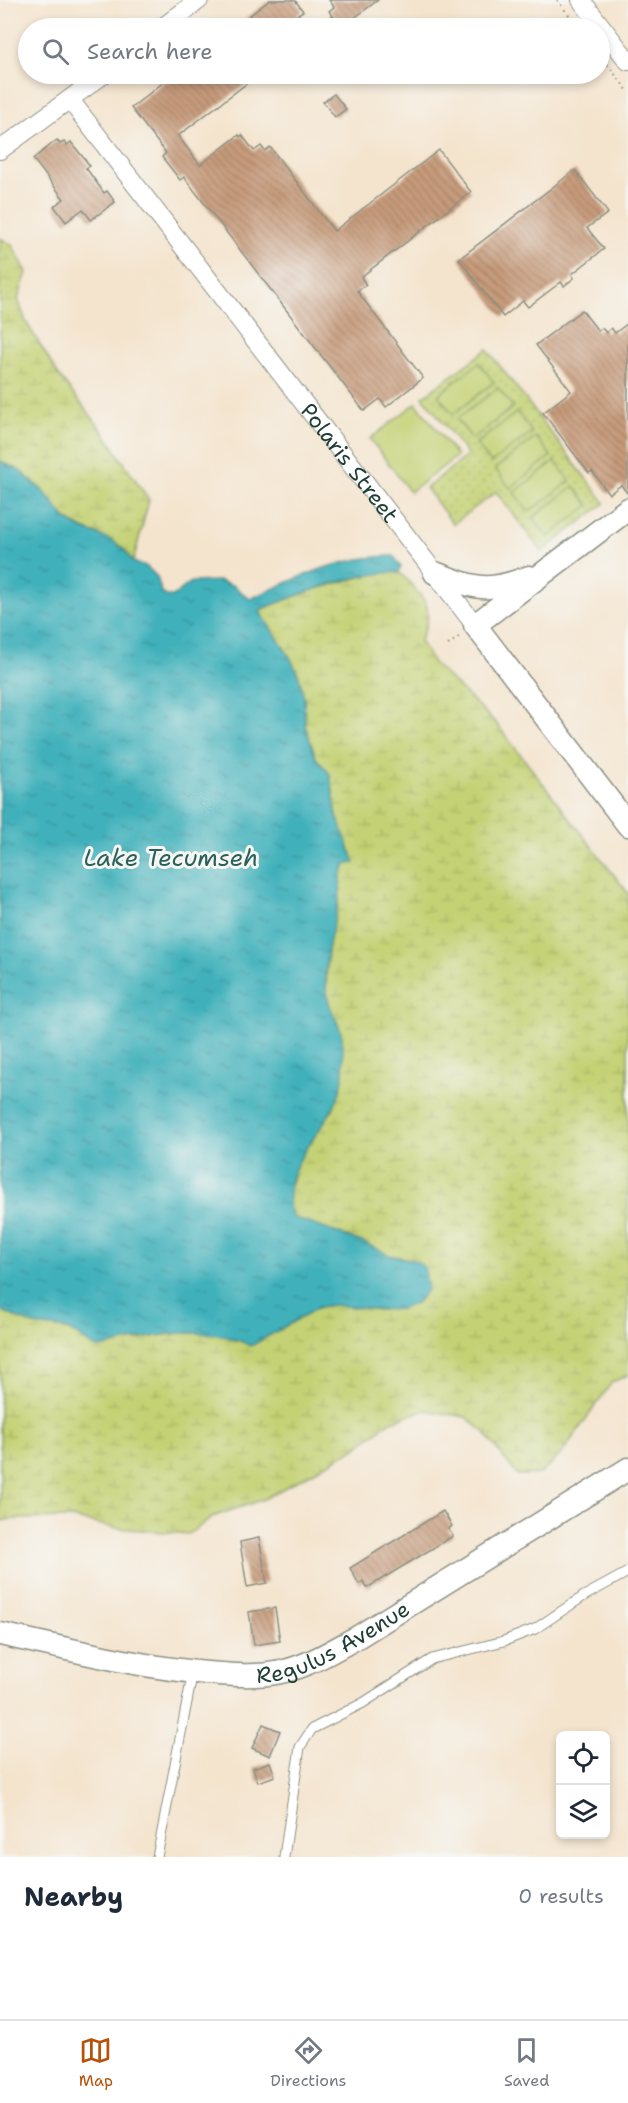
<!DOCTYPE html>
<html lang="en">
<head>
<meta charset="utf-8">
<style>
  body { margin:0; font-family:"Shantell Sans",sans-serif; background:#f6f6f7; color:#1f2937 }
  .controls { position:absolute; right:18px; bottom:18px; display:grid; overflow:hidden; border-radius:9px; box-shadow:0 3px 9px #0003 }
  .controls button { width:54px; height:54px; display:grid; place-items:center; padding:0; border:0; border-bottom:2px solid #e0e1e3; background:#fff; color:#1f2937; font:30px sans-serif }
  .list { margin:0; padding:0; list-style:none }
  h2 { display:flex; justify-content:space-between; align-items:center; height:78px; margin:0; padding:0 24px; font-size:26px }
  h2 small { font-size:20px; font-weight:400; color:#747a83 }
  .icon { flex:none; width:33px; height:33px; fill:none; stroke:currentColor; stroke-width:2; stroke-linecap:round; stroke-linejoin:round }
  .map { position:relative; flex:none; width:628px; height:1857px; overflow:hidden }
  .search { position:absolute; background:#fff; box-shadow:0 3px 9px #0003; left:18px; right:18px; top:18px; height:66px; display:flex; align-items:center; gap:15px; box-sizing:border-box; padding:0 21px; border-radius:33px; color:#747a83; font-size:22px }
  .sheet { height:162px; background:#fff }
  nav { display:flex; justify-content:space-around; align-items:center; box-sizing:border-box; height:84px; border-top:2px solid #e0e1e3; background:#fff; font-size:16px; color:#747a83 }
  nav a { display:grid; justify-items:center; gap:3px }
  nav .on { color:#b45309 }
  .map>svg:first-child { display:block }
  .grass { fill:url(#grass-dots); stroke:#728854; stroke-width:1.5 }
  .wetland { fill:url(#wetland-marsh); stroke:#728854; stroke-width:1.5 }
  .pitch { fill:#c4d274; stroke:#728854; stroke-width:1.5 }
  .water { fill:url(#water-ripples); stroke:#307778; stroke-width:1.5 }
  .building { fill:url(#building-back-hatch) }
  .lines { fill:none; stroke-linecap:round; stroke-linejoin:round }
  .service-casing { stroke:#8a9081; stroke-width:11 }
  .minor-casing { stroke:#8a9081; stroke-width:20 }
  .tertiary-casing { stroke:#8a9081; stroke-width:25 }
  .path { stroke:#8a9081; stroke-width:2; stroke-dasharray:1.5 4.5; stroke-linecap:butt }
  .service { stroke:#fff; stroke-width:9 }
  .minor { stroke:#fff; stroke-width:18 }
  .tertiary { stroke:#fff; stroke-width:22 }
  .labels { text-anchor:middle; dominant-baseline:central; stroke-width:6; stroke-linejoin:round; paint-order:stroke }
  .street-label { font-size:22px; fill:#1f3d34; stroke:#f6f6f2 }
  .water-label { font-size:24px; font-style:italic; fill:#29605c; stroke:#f6f6f2 }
</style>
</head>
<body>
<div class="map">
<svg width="628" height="1857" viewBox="0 0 628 1857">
  <defs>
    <pattern id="grass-dots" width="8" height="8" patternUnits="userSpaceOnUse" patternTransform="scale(1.5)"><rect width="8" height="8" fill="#c4d274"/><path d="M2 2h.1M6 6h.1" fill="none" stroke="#a8b565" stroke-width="1.8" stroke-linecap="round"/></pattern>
    <pattern id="wetland-marsh" width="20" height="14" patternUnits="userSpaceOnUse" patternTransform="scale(1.5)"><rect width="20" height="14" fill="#c4d274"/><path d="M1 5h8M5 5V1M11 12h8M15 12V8" fill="none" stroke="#a8b565"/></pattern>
    <pattern id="water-ripples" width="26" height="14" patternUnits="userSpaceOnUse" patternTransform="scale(1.5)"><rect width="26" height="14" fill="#41b1bb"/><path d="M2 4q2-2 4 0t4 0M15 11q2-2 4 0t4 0" fill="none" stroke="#369199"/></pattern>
    <pattern id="building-back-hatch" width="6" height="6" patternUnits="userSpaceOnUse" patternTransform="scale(1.5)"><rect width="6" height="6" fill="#c89b7c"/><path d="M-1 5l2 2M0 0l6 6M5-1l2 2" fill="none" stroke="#a28066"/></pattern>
  </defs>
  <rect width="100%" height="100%" fill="#f6f6f2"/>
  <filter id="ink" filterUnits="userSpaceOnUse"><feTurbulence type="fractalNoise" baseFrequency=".0167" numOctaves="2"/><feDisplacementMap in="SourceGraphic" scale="12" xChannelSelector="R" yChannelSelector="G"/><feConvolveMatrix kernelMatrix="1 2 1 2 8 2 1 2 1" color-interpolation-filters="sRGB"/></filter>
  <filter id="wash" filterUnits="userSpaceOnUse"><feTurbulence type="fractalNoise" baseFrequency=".008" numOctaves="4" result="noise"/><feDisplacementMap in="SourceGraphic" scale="24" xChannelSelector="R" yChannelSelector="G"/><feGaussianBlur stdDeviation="1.35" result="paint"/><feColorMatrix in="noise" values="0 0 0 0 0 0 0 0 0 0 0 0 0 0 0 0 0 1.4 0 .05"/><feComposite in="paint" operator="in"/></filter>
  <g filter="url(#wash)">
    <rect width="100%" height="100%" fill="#f4e4ce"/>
    <path class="grass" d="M 487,349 L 605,503 L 542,552 L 496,492 L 453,524 L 426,488 L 468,455 L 423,397 Z"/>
    <g class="wetland">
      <path d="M 0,238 L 12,245 L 27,272 L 18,299 L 26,322 L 59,376 L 102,430 L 149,500 L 133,562 C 114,535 92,537 67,519 C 58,513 53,502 46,494 C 33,479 17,469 0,461 Z"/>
      <path d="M 379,572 L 399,572 C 407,579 424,597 427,607 C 430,618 424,631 420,641 L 433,663 L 495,722 L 628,893 L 628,1375 L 612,1382 L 562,1453 L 540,1474 L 517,1475 L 484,1432 L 466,1417 L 425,1410 L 391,1421 L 354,1449 L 264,1499 L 215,1516 L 188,1534 L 116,1528 L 71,1518 L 11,1519 L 0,1521 L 0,1310 L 33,1325 L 61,1328 L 75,1333 L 92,1346 L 99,1348 C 149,1337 203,1321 251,1346 L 319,1307 L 333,1305 L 416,1261 L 389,1255 L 362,1242 L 292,1217 L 289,1207 L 288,1192 L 297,1163 L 320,1127 L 333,1110 L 341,1032 L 330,1006 L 326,993 L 328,948 L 339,897 L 342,870 L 346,864 L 354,863 L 337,816 L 330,774 L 316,758 L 305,725 L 304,697 L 290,657 L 260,612 L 262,609 L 306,592 Z"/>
    </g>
    <g class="pitch">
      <path d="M 479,363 L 494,382 L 453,414 L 438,395 Z"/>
      <path d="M 498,388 L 513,407 L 472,439 L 457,419 Z"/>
      <path d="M 416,403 L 457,456 L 410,492 L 370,439 Z"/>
      <path d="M 517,412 L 532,432 L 491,463 L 476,444 Z"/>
      <path d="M 536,437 L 551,456 L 510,488 L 495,469 Z"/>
      <path d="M 555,461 L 570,481 L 529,512 L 514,493 Z"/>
      <path d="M 574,486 L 589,505 L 548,537 L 533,518 Z"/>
    </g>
    <path class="water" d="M 0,461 L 19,470 L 46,494 L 64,517 L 76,526 L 111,540 L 124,549 L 133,562 L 147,567 L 157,577 L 161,591 L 166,596 L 173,596 L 191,582 L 220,581 L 234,586 L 250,599 C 296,579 342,555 394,556 L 401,567 L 399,572 C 353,573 305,592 262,609 L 260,612 L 290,657 L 299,676 L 304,697 L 305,725 L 316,758 L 330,774 L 337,816 L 355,863 L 346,864 C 339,874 341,888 339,900 C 333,930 321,964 327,995 C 329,1007 336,1018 340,1029 C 344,1039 344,1073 342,1084 C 332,1131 274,1164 292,1217 L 362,1242 L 389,1255 L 416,1261 L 422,1265 L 425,1271 L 427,1285 L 426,1292 L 416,1303 L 401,1309 L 380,1310 L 333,1305 L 319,1307 L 251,1346 C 203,1321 148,1337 99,1348 L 92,1346 L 75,1333 L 61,1328 L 33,1325 L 0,1310 Z"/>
    <g id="blocks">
      <g class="building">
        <path d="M 270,0 L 295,0 L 303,11 L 298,14 L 304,22 L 295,28 L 233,28 Z"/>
        <path d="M 329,0 L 378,0 L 341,28 L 329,11 L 334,7 Z"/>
        <path d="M 174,74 L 259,74 L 178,136 L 200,165 L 239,135 L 240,137 L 242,135 L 254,151 L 261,146 L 265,151 L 270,147 L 334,231 L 439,150 L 471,192 L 361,277 L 366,285 L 357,291 L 423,378 L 386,407 L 380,399 L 364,411 L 184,177 L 180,180 L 162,157 L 166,153 L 131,108 Z"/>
        <path d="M 334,94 L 346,109 L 335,117 L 323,102 Z"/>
        <path d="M 57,140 L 60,144 L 64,142 L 67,145 L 71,142 L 90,166 L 86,168 L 104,193 L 107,191 L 115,202 L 91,220 L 83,209 L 66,222 L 54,206 L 64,199 L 33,159 Z"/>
        <path d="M 575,170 L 608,213 L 587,228 L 604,249 L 572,274 L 574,278 L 564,286 L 561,282 L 528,307 L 523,301 L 503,317 L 459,259 Z"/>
        <path d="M 582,310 L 598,331 L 602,328 L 606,333 L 611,328 L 615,333 L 628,323 L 628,494 L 621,485 L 609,494 L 592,471 L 589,473 L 543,413 L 571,391 L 536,345 Z"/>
        <path d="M 443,1511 L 452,1526 L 448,1529 L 453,1536 L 367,1588 L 363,1581 L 359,1584 L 350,1568 Z"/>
        <path d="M 259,1538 L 267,1583 L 247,1587 L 240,1542 Z"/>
        <path d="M 275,1608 L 280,1641 L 254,1645 L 249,1612 Z"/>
        <path d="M 263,1724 L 280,1731 L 270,1756 L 252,1748 Z"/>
        <path d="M 270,1762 L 275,1776 L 258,1782 L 253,1768 Z"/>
      </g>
    </g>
  </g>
  <g filter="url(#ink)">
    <use href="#blocks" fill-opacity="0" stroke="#8a9081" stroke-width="1.5"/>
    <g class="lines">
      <defs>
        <g id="service">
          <path d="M 157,1857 L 193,1671"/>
          <path d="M 284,1857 L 300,1747 L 312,1729 L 363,1703 L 432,1659 L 504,1641 L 535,1629 L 584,1596 L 628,1572"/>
        </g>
        <g id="minor">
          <path d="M 581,0 L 628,61"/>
          <path d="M 162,28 L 199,0"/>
          <path id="s1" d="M 70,100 L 475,625"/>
          <path d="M 0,150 L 104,74"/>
        </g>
        <g id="tertiary">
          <path d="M 628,509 L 475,625 L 628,825"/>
          <path d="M 435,573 C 477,589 487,593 529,577"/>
          <path id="s2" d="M 0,1634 C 69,1649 137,1667 207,1673 C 231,1675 257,1677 281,1672 C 308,1666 332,1651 356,1638 L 628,1469"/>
        </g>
      </defs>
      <use href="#service" class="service-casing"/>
      <use href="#minor" class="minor-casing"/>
      <use href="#tertiary" class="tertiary-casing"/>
      <g class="path">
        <path d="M 557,0 L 579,28"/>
        <path d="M 600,55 L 628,91"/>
        <path d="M 448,645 L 460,636"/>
      </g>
      <use href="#service" class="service"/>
      <use href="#minor" class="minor"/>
      <use href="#tertiary" class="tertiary"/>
    </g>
  </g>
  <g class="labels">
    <g class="street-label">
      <text stroke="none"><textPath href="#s1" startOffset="458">Polaris Street</textPath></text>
      <text stroke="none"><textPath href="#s2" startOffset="344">Regulus Avenue</textPath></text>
    </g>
    <g class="water-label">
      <text x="171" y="858">Lake Tecumseh</text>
    </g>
  </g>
</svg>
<div class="controls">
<button><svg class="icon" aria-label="locate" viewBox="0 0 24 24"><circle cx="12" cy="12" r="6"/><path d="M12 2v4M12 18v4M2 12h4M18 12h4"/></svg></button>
<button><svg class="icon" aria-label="layers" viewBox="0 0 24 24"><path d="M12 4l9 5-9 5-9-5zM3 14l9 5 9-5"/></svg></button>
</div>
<div class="search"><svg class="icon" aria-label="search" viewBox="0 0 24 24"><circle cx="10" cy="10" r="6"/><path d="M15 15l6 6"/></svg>Search here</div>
</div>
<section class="sheet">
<h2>Nearby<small>0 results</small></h2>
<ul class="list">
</ul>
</section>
<nav>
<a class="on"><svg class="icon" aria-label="map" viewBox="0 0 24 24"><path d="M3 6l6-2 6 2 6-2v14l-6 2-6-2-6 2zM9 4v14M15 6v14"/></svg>Map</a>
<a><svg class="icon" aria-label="directions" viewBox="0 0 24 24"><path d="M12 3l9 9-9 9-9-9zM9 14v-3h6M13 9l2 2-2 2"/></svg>Directions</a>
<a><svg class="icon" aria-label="saved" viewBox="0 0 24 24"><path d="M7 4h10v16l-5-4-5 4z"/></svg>Saved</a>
</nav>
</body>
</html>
